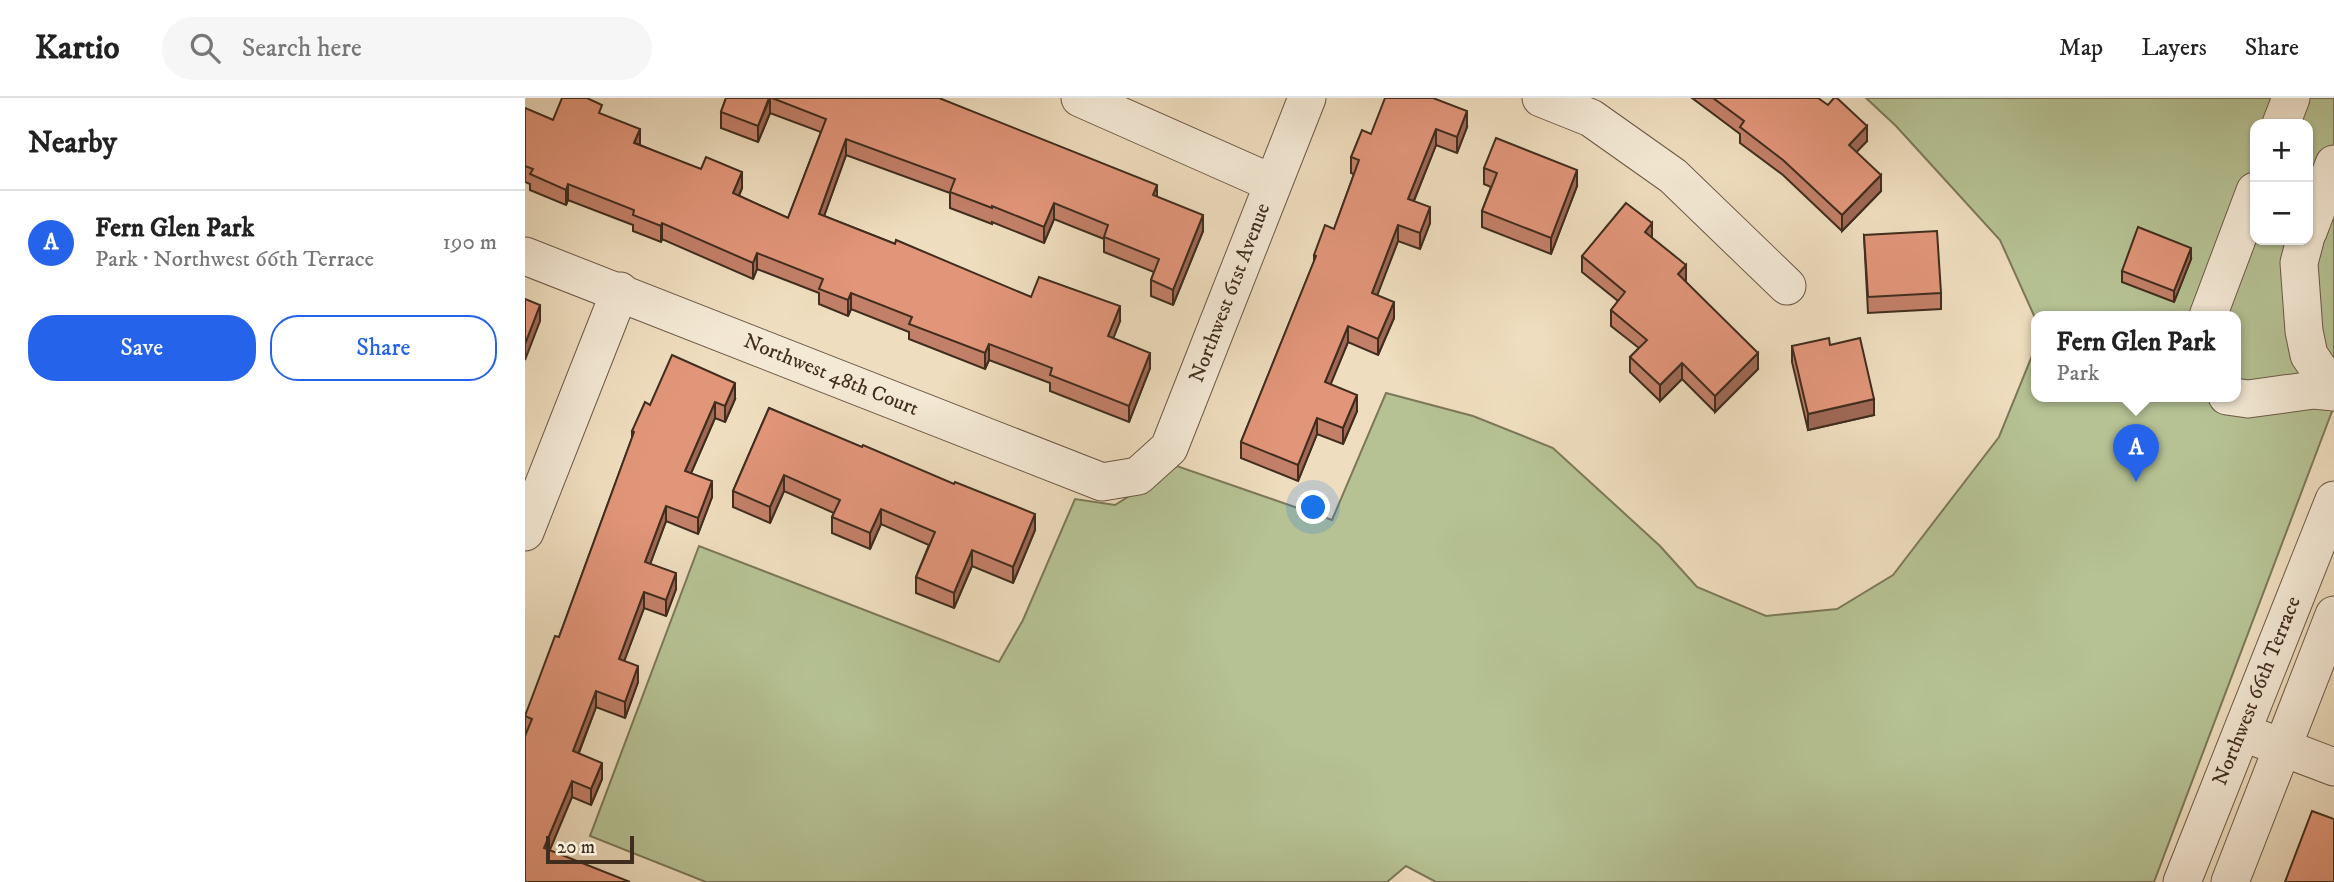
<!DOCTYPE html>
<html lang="en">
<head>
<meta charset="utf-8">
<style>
  body { margin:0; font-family:"IM FELL DW Pica",serif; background:#f6f6f6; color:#222 }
  .controls { position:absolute; right:21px; top:21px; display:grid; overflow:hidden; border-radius:14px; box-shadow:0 2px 5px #0004 }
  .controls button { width:63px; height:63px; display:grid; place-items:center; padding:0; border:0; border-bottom:2px solid #e0e0e0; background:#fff; color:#222; font:35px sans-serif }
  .scale { position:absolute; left:21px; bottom:18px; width:88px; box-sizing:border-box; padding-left:7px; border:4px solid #412d1e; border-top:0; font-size:19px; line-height:24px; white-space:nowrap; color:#412d1e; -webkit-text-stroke:5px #f4e9d5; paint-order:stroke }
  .you { position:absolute; left:789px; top:410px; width:24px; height:24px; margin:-18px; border:5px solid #fff; border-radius:50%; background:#1a73e8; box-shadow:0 0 0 10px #1a73e833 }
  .badge { display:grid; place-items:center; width:46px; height:46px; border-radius:50%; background:#2563eb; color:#fff; font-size:23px; font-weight:700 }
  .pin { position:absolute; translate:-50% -58px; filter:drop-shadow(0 2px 4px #0008) }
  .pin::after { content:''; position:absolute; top:37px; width:24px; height:21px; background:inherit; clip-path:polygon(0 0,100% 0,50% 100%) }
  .popup { position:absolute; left:1506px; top:213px; width:210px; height:91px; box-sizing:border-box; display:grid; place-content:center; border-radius:14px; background:#fff; filter:drop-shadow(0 2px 5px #0005); font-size:23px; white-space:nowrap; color:#767676 }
  .popup b { font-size:26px; color:#222 }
  .popup::after { content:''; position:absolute; left:50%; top:100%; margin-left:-14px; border:14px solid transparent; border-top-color:#fff }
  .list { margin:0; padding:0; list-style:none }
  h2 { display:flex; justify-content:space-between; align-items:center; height:91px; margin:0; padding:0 28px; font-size:30px }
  h2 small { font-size:23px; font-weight:400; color:#767676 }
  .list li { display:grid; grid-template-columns:46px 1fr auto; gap:21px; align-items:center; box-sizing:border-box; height:105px; padding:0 28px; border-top:2px solid #e0e0e0 }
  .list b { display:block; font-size:26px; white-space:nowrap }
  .list p { margin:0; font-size:23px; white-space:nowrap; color:#767676 }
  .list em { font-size:23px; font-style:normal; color:#767676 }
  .actions { display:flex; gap:14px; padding:21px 28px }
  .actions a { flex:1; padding:16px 0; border:2px solid #2563eb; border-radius:28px; text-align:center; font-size:24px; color:#2563eb }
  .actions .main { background:#2563eb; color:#fff }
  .icon { flex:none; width:38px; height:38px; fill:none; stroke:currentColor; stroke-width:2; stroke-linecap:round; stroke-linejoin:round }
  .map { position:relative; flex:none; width:1809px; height:784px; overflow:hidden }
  header { display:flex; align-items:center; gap:42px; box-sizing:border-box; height:98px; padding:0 35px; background:#fff; border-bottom:2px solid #e0e0e0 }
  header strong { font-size:33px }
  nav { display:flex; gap:38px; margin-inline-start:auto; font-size:24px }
  .search { width:490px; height:63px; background:#f6f6f6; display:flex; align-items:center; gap:18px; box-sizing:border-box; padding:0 24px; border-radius:38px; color:#767676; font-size:26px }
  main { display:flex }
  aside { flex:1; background:#fff }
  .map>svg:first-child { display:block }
  .green { fill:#b6c294; stroke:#7c7859; stroke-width:2; fill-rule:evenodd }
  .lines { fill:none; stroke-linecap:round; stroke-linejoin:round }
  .minor-casing { stroke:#6c5946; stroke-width:39 }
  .minor { stroke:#f4e9d5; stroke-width:37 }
  .wall { fill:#c28068; stroke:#412d1e; stroke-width:2 }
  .shaded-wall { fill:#9e6855; stroke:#412d1e; stroke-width:2 }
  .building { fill:#e19579; stroke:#412d1e; stroke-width:2 }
  .labels { text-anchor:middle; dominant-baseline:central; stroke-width:7; stroke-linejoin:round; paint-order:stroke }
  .street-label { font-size:21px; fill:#412d1e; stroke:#f4e9d5 }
</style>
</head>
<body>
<header>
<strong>Kartio</strong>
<div class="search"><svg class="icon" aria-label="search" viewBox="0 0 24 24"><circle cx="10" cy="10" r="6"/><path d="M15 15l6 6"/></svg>Search here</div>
<nav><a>Map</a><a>Layers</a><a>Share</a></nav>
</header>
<main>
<aside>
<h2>Nearby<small></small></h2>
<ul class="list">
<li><span class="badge">A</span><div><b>Fern Glen Park</b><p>Park · Northwest 66th Terrace</p></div><em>190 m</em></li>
</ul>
<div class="actions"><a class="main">Save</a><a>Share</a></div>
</aside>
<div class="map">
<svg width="1809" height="784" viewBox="0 0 1809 784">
  <rect width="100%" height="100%" fill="#eeddbe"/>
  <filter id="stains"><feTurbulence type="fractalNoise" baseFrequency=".00286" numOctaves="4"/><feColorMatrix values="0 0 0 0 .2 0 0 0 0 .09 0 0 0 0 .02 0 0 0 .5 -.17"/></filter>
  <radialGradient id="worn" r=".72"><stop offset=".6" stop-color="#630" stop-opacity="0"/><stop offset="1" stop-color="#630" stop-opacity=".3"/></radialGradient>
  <path class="green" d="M 1341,0 L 1809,0 L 1809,308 L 1629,784 L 911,784 L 881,768 L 862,784 L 181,784 L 65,738 L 174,448 L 474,564 L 498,522 L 550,401 L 590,407 L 652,368 L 807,422 L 861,295 L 948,318 L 1028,350 L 1135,448 L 1172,489 L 1241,518 L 1312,511 L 1368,477 L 1474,339 L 1511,248 L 1511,298 L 1711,298 L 1711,218 L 1511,218 L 1511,222 L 1475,142 L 1371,28 ZM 1730,26 L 1783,26 L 1783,142 L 1730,142 Z"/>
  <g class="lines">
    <defs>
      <g id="minor">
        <path d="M 555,0 L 747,85"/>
        <path d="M 1016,0 L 1066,20 L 1148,78 L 1262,188"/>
        <path d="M 1756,26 L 1766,0"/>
        <path d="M 1783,134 L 1809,66"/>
        <path d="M 1780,142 L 1774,165 L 1779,233 L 1784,257 L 1797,276 L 1809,285"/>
        <path d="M 0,158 L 577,384 L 613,378 L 644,350 L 782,0"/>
        <path d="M 1683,218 L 1730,93"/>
        <path d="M 1702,298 L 1723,301 L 1789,292 L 1809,294"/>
        <path d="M 0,434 L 95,193"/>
        <path d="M 1735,641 L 1809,669"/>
        <path d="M 1657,784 L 1809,402"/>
        <path d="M 1705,784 L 1809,517"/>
      </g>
    </defs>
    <use href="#minor" class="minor-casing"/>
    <use href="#minor" class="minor"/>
  </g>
  <g class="wall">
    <path d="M 201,0 L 414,0 L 632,99 L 678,133 L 648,207 L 626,198 L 626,182 L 629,174 L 579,154 L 579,141 L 529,121 L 519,145 L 467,124 L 467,126 L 425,110 L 425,95 L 321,57 L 299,118 L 506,199 L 595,223 L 588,240 L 625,270 L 604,324 L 525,293 L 525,285 L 464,262 L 460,271 L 384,241 L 384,234 L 326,211 L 323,218 L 294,206 L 294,195 L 232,171 L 228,181 L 137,141 L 136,144 L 108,133 L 108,127 L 43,102 L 41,107 L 5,92 L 5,86 L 0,84 L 0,10 L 28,22 L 77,17 L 115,47 L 217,90 L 214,98 L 263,120 L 296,34 L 245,15 L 233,44 L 196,30 L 196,14 Z"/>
    <path d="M 1167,0 L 1293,0 L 1342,43 L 1331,54 L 1356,93 L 1317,133 L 1258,77 L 1215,45 L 1215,36 Z"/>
    <path d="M 942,29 L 932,55 L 911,47 L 889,103 L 905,125 L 895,151 L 873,143 L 852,197 L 869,220 L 853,257 L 823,244 L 805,286 L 832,313 L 818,346 L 792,336 L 773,383 L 716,360 L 716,344 L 789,164 L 789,157 L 809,131 L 829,76 L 826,75 L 826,59 L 846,36 Z"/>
    <path d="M 959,70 L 1052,88 L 1026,156 L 957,129 L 957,113 L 966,89 L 959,86 Z"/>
    <path d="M 1339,137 L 1416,195 L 1416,211 L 1343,215 Z"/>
    <path d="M 1127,140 L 1160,183 L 1233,271 L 1190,314 L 1157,281 L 1135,303 L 1105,274 L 1105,259 L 1114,250 L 1086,228 L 1086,212 L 1093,203 L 1057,174 L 1057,158 Z"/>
    <path d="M 1666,161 L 1649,204 L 1597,184 L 1597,173 Z"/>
    <path d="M 1305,247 L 1349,317 L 1283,332 L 1267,264 L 1267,248 Z"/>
    <path d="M 210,301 L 200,324 L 190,320 L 166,375 L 187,399 L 173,436 L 141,423 L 125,466 L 151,491 L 141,518 L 119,510 L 99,563 L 113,584 L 100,620 L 71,609 L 54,655 L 77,681 L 66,707 L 47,699 L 0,784 L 1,635 L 0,635 L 0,618 L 34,539 L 107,340 L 107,333 L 125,307 Z"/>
    <path d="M 244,310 L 510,432 L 488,485 L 447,468 L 429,510 L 391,495 L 391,479 L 404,447 L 356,426 L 345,451 L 307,435 L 307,419 L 309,415 L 259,393 L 245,425 L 208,409 L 208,393 Z"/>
  </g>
  <g class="shaded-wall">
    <path d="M 245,0 L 245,15 L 233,44 L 233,28 Z"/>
    <path d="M 942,13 L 942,29 L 932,55 L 932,39 Z"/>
    <path d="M 1342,28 L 1342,43 L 1324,62 L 1324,47 Z"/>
    <path d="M 115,31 L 115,47 L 109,45 Z"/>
    <path d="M 911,31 L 911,47 L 883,117 L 883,101 Z"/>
    <path d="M 321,41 L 321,57 L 294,132 L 294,116 Z"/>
    <path d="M 1052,72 L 1052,88 L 1026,156 L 1026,140 Z"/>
    <path d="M 217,74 L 217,90 L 208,111 L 208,95 Z"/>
    <path d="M 1356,77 L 1356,93 L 1317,133 L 1317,117 Z"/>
    <path d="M 43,86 L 43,102 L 41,107 L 41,92 Z"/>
    <path d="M 632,87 L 632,103 L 628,97 Z"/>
    <path d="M 529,105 L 529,121 L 519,145 L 519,129 Z"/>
    <path d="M 905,109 L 905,125 L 895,151 L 895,135 Z"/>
    <path d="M 678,117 L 678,133 L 648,207 L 648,192 Z"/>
    <path d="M 137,125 L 137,141 L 136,144 L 136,128 Z"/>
    <path d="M 1127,125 L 1127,141 L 1120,134 Z"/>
    <path d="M 873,127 L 873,143 L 847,211 L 847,195 Z"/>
    <path d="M 1666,150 L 1666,161 L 1649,204 L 1649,193 Z"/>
    <path d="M 232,155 L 232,171 L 228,181 L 228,165 Z"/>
    <path d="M 1161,167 L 1161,183 L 1153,192 L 1153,176 Z"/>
    <path d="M 326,195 L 326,211 L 323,218 L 323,202 Z"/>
    <path d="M 869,204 L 869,220 L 853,257 L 853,241 Z"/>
    <path d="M 15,207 L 15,223 L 0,262 L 0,246 Z"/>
    <path d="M 595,208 L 595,223 L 583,254 L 583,238 Z"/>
    <path d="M 823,228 L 823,244 L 800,300 L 800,284 Z"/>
    <path d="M 464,246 L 464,262 L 460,271 L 460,255 Z"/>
    <path d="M 625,255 L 625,270 L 604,324 L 604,308 Z"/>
    <path d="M 1233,255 L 1233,271 L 1190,314 L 1190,298 Z"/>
    <path d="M 1157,265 L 1157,281 L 1135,303 L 1135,287 Z"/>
    <path d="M 210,285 L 210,301 L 200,324 L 200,308 Z"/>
    <path d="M 832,297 L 832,313 L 818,346 L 818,330 Z"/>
    <path d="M 1349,301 L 1349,317 L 1283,332 L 1283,316 Z"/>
    <path d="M 190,304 L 190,320 L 160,389 L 160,373 Z"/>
    <path d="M 792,320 L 792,336 L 773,383 L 773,367 Z"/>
    <path d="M 259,377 L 259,393 L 245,425 L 245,409 Z"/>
    <path d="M 187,383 L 187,399 L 173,436 L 173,420 Z"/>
    <path d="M 141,408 L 141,423 L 120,480 L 120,464 Z"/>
    <path d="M 356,411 L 356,426 L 345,451 L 345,435 Z"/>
    <path d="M 510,416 L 510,432 L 488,485 L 488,469 Z"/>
    <path d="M 447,452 L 447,468 L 429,510 L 429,495 Z"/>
    <path d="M 151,475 L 151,491 L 141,518 L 141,502 Z"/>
    <path d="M 119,494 L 119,510 L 94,577 L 94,561 Z"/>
    <path d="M 113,568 L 113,584 L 100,620 L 100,604 Z"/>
    <path d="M 71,593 L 71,609 L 48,669 L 48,653 Z"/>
    <path d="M 77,665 L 77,681 L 66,707 L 66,691 Z"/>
    <path d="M 47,683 L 47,699 L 19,766 L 19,750 Z"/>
  </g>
  <g class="building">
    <path d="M 37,0 L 62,0 L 77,7 L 74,15 L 115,31 L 109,45 L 176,71 L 181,59 L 217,74 L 208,95 L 263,120 L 301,21 L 247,0 L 414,0 L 632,87 L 628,97 L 678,117 L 648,192 L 626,182 L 634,161 L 579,139 L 583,127 L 529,105 L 519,129 L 467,108 L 467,110 L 425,94 L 430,81 L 321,41 L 294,116 L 370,146 L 371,142 L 506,199 L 514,179 L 595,208 L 583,238 L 625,255 L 604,308 L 525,277 L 527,270 L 464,246 L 460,255 L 384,226 L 387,219 L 326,195 L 323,202 L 294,191 L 298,181 L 232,155 L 228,165 L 137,125 L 136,128 L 108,117 L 109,112 L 43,86 L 41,92 L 5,76 L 8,71 L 0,68 L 0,10 L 28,22 Z"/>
    <path d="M 201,0 L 244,0 L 233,28 L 196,14 Z"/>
    <path d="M 860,0 L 908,0 L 942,13 L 932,39 L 911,31 L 883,101 L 905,109 L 895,135 L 873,127 L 847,195 L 869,204 L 853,241 L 823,228 L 800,284 L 832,297 L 818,330 L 792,320 L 773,367 L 716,344 L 791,158 L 789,157 L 800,127 L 809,131 L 834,62 L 826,59 L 837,32 L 846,36 Z"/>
    <path d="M 1188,0 L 1293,0 L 1303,7 L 1309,0 L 1312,0 L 1342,28 L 1324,47 L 1356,77 L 1317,117 L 1258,62 L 1215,29 L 1219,23 Z"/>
    <path d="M 971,40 L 1052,72 L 1026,140 L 957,113 L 972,75 L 959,70 Z"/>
    <path d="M 1101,105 L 1127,125 L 1120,134 L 1161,167 L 1153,176 L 1233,255 L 1190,298 L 1157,265 L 1135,287 L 1105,259 L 1122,242 L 1086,212 L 1100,194 L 1057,158 Z"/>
    <path d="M 1613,129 L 1666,150 L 1649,193 L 1597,173 Z"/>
    <path d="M 1412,133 L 1416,195 L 1343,199 L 1339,137 Z"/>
    <path d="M 0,201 L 15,207 L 0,246 Z"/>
    <path d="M 1304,240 L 1305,247 L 1335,240 L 1349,301 L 1283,316 L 1267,248 Z"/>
    <path d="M 147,257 L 210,285 L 200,308 L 190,304 L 160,373 L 187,383 L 173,420 L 141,408 L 120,464 L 151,475 L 141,502 L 119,494 L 94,561 L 113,568 L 100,604 L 71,593 L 48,653 L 77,665 L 66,691 L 47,683 L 19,750 L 105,784 L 0,784 L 0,638 L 7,621 L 0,618 L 30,538 L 34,539 L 109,334 L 107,333 L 120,304 L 125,307 Z"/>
    <path d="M 244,310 L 337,349 L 338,347 L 429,386 L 430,384 L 510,416 L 488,469 L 447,452 L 429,495 L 391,479 L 410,434 L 356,411 L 345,435 L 307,419 L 315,402 L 259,377 L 245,409 L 208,393 Z"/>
    <path d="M 1787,713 L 1809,721 L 1809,784 L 1760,784 Z"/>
  </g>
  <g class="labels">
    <g class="street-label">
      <text transform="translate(705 195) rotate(-69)">Northwest 61st Avenue</text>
      <text transform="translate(306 277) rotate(22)">Northwest 48th Court</text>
      <text transform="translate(1732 593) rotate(-68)">Northwest 66th Terrace</text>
    </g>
  </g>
  <rect width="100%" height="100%" filter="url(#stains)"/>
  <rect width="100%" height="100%" fill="url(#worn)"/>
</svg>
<div class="controls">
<button>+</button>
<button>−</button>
</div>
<div class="scale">20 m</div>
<div class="you"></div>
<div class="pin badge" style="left:1611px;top:384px">A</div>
<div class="popup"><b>Fern Glen Park</b>Park</div>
</div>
</main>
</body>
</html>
